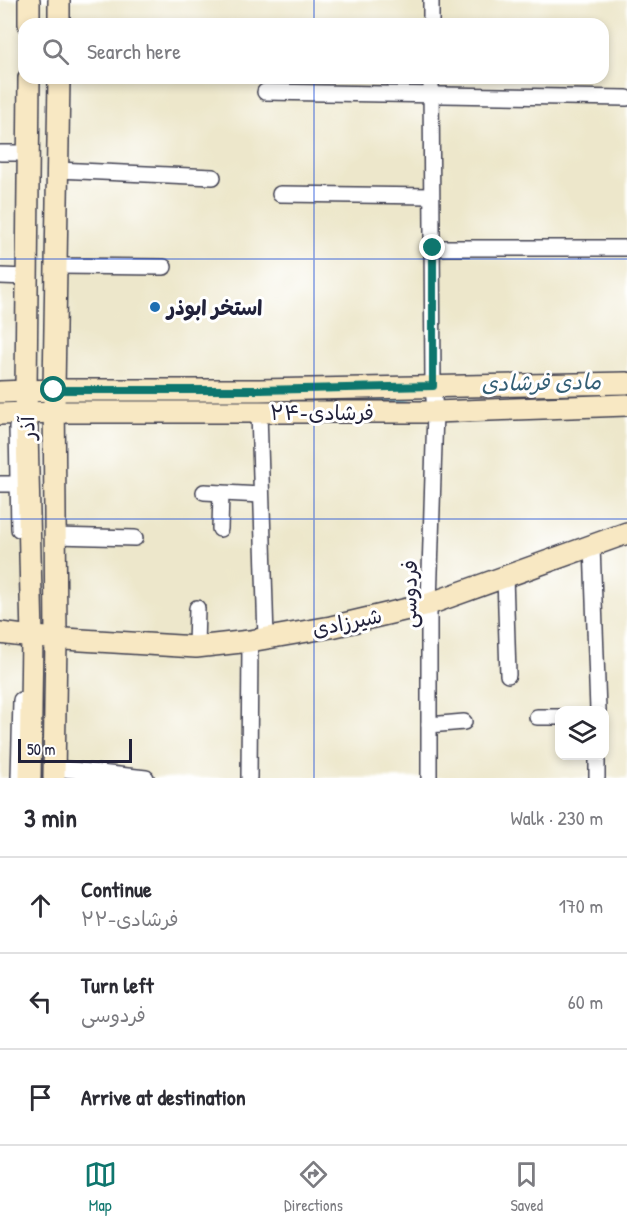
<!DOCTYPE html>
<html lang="en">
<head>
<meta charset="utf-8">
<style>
  body { margin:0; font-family:"Patrick Hand","Playpen Sans Arabic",sans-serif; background:#f2f2f3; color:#2b2b33 }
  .controls { position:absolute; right:18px; bottom:18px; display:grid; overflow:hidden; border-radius:12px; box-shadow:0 3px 9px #0003 }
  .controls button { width:54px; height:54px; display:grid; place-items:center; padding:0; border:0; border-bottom:2px solid #e1e1e2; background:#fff; color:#2b2b33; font:30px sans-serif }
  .scale { position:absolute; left:18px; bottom:15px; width:114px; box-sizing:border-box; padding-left:6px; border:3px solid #22223b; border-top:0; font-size:16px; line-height:21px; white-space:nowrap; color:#22223b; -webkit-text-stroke:4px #fff; paint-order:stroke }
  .stop { position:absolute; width:18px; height:18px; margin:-14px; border:4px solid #0f766e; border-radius:50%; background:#fff }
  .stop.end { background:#0f766e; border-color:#fff; box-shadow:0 2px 6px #0008 }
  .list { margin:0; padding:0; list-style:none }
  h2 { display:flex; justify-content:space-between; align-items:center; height:78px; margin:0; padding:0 24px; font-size:26px }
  h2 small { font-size:20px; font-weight:400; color:#7c7c81 }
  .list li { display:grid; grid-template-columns:39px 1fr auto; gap:18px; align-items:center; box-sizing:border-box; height:96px; padding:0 24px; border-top:2px solid #e1e1e2 }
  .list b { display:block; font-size:22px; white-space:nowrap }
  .list p { margin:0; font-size:20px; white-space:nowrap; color:#7c7c81 }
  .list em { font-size:20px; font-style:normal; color:#7c7c81 }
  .icon { flex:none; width:33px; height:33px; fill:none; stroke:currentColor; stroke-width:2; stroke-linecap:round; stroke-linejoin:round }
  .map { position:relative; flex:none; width:627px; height:778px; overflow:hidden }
  .search { position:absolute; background:#fff; box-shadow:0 3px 9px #0003; left:18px; right:18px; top:18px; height:66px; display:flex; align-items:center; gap:15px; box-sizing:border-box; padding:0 21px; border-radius:18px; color:#7c7c81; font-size:22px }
  .sheet { height:366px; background:#fff }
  nav { display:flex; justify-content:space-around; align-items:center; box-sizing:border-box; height:84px; border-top:2px solid #e1e1e2; background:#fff; font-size:16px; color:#7c7c81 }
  nav a { display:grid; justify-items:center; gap:3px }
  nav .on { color:#0f766e }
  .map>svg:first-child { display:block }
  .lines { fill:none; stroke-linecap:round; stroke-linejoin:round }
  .stream { stroke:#50bacd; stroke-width:4.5 }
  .street-casing { stroke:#404051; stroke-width:18 }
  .secondary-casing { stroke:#404051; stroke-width:24 }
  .street { stroke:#fff; stroke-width:15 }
  .secondary { stroke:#f8e8c3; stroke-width:21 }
  .route { stroke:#0f766e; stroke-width:8 }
  .grid { fill:none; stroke:#1d4ed8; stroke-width:1.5; stroke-opacity:0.55 }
  .poi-dot { fill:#1f6fb2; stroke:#fff; stroke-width:2 }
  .labels { text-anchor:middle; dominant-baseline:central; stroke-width:6; stroke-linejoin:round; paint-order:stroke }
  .poi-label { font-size:21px; font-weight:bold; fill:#22223b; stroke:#fff; text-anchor:start }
  .street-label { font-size:21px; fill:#22223b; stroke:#fff }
  .water-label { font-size:22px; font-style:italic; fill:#345f75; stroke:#fff }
</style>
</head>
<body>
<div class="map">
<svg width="627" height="778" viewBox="0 0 627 778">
  <rect width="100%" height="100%" fill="#fff"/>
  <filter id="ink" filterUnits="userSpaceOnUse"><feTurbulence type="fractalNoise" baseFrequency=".0167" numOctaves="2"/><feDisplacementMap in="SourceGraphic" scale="12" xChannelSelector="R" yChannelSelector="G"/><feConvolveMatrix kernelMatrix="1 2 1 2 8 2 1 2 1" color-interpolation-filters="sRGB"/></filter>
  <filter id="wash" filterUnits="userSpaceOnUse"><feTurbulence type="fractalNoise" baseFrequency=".008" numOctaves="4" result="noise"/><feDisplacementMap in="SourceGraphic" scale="24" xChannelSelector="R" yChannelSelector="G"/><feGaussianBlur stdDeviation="1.35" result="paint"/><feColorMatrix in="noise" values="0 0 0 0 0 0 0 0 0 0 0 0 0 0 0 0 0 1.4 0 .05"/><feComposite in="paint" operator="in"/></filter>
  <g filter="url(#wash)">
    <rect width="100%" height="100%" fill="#ede7cb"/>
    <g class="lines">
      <g class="stream">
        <path d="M 265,400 L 409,401"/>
        <path d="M 94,402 L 161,400"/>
      </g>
    </g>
  </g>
  <g filter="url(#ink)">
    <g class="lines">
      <defs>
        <g id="street">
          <path d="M 431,0 L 431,24"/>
          <path d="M 265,92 L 627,98"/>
          <path d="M 0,153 L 28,153"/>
          <path d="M 57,170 L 213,177"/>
          <path d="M 280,194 L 431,196"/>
          <path d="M 433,248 L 627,248"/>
          <path d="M 57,266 L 164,267"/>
          <path d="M 0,276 L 27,277"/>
          <path d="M 259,412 L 266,638"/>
          <path d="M 17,427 L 19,529"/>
          <path d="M 0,484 L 17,484"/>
          <path d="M 204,492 L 261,495"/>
          <path d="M 220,529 L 221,493"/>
          <path d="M 55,536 L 135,538"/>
          <path d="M 592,546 L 598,710"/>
          <path d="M 505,576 L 508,675"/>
          <path d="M 196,647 L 197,608"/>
          <path d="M 537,717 L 560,717"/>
          <path d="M 429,725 L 464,722"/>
          <path d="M 54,768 L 146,778"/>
          <path d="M 19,778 L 21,700"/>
          <path d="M 249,778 L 250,641"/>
          <path d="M 429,778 L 429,604 L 435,412 L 433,386 L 431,78"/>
          <path d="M 597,778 L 597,756"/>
        </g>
        <g id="secondary">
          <path d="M 29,24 L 29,0"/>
          <path d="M 59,24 L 59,0"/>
          <path d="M 29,78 L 26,391 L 32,637 L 30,778"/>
          <path d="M 0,392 L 54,390 L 259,390 L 627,383"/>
          <path d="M 0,414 L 54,412 L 435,412 L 627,405"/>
          <path d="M 0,633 L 32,637 L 196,647 L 250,641 L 331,627 L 429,604 L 627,533"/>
          <path d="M 54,778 L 56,638 L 54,390 L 59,78"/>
        </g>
      </defs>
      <use href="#street" class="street-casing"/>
      <use href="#secondary" class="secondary-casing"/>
      <use href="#street" class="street"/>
      <use href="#secondary" class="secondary"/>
    </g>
  </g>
  <g class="lines" filter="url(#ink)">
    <path class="route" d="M 54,390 L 259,390 L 433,386 L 433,248"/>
  </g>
  <path class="grid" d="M 314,0 L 314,24M 314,78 L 314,778M 0,259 L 627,259M 0,519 L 627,519"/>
  <circle class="poi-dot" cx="155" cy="307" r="6"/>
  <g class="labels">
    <g class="poi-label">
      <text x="167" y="307">استخر ابوذر</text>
    </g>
    <g class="street-label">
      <text x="322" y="412">۲۴-فرشادی</text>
      <text transform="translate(27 428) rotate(-92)">آذر</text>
      <text transform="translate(409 594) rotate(-89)">فردوسی</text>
      <text transform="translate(347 622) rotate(-12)">شیرزادی</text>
    </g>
    <g class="water-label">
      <text transform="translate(541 382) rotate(-1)">مادی فرشادی</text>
    </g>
  </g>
</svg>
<div class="controls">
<button><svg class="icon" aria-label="layers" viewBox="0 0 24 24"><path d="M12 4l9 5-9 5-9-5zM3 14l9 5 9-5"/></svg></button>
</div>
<div class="scale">50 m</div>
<div class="stop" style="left:54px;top:390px"></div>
<div class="stop end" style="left:433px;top:248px"></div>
<div class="search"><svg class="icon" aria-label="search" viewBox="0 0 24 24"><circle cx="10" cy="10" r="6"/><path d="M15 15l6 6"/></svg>Search here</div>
</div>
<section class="sheet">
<h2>3 min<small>Walk · 230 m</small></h2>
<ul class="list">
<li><svg class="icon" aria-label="ahead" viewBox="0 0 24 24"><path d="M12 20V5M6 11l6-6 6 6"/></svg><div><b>Continue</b><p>۲۲-فرشادی</p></div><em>170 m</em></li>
<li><svg class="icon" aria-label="left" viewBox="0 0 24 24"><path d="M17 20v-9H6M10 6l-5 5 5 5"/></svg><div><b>Turn left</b><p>فردوسی</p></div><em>60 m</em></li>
<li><svg class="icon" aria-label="arrive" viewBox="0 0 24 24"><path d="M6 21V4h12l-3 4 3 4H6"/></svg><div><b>Arrive at destination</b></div></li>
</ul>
</section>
<nav>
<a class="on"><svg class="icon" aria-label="map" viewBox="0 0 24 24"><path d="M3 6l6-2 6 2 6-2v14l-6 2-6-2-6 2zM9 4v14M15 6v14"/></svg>Map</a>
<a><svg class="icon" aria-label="directions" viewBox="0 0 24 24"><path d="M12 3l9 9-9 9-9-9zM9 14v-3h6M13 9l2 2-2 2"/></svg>Directions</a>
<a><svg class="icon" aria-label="saved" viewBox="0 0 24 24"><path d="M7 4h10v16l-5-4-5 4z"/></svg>Saved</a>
</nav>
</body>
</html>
